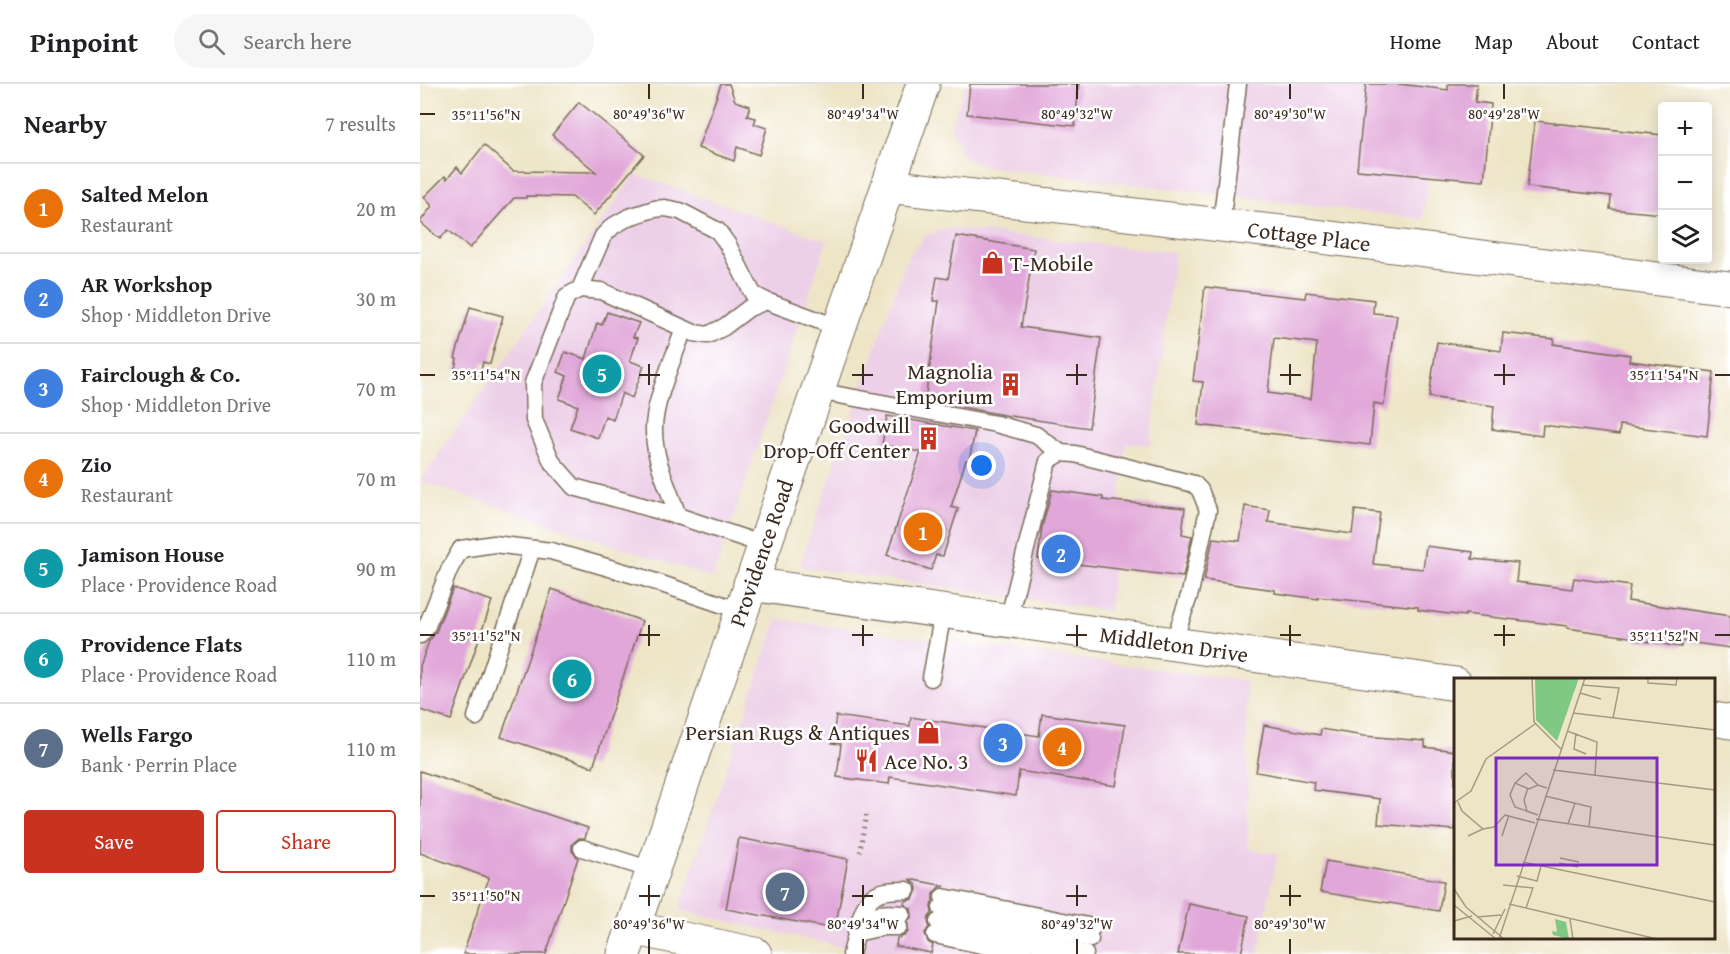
<!DOCTYPE html>
<html lang="en">
<head>
<meta charset="utf-8">
<style>
  body { margin:0; font-family:"Gentium Book Plus",serif; background:#f6f6f6; color:#202124 }
  .controls { position:absolute; right:18px; top:18px; display:grid; overflow:hidden; border-radius:6px; box-shadow:0 3px 15px #0003 }
  .controls button { width:54px; height:54px; display:grid; place-items:center; padding:0; border:0; border-bottom:2px solid #e0e0e0; background:#fff; color:#202124; font:30px sans-serif }
  .you { position:absolute; left:562px; top:382px; width:21px; height:21px; margin:-15px; border:4px solid #fff; border-radius:50%; background:#1a73e8; box-shadow:0 0 0 9px #1a73e833 }
  .badge { display:grid; place-items:center; width:39px; height:39px; border-radius:50%; background:#c8321e; color:#fff; font-size:20px; font-weight:700 }
  .pin { position:absolute; translate:-50% -50%; border:3px solid #fff; box-shadow:0 2px 6px #0006 }
  .list { margin:0; padding:0; list-style:none }
  h2 { display:flex; justify-content:space-between; align-items:center; height:78px; margin:0; padding:0 24px; font-size:26px }
  h2 small { font-size:20px; font-weight:400; color:#757577 }
  .list li { display:grid; grid-template-columns:39px 1fr auto; gap:18px; align-items:center; box-sizing:border-box; height:90px; padding:0 24px; border-top:2px solid #e0e0e0 }
  .list b { display:block; font-size:22px; white-space:nowrap }
  .list p { margin:0; font-size:20px; white-space:nowrap; color:#757577 }
  .list em { font-size:20px; font-style:normal; color:#757577 }
  .actions { display:flex; gap:12px; padding:18px 24px }
  .actions a { flex:1; padding:14px 0; border:2px solid #c8321e; border-radius:6px; text-align:center; font-size:21px; color:#c8321e }
  .actions .main { background:#c8321e; color:#fff }
  .icon { flex:none; width:33px; height:33px; fill:none; stroke:currentColor; stroke-width:2; stroke-linecap:round; stroke-linejoin:round }
  .map { position:relative; flex:none; width:1310px; height:870px; overflow:hidden }
  header { display:flex; align-items:center; gap:36px; box-sizing:border-box; height:84px; padding:0 30px; background:#fff; border-bottom:2px solid #e0e0e0 }
  header strong { font-size:28px }
  nav { display:flex; gap:33px; margin-inline-start:auto; font-size:21px }
  .search { width:420px; height:54px; background:#f6f6f6; display:flex; align-items:center; gap:15px; box-sizing:border-box; padding:0 21px; border-radius:33px; color:#757577; font-size:22px }
  main { display:flex }
  aside { flex:1; background:#fff }
  .map>svg:first-child { display:block }
  .built { fill:#edd0e8 }
  .building { fill:#e1a7d9; fill-rule:evenodd }
  .lines { fill:none; stroke-linecap:round; stroke-linejoin:round }
  .lane-casing { stroke:#7a6b59; stroke-width:19 }
  .street-casing { stroke:#7a6b59; stroke-width:35 }
  .primary-casing { stroke:#7a6b59; stroke-width:35 }
  .path { stroke:#7a6b59; stroke-width:4; stroke-dasharray:1.5 4.5; stroke-linecap:butt }
  .lane { stroke:#fff; stroke-width:16 }
  .street { stroke:#fff; stroke-width:33 }
  .primary { stroke:#fff; stroke-width:33 }
  .ticks { fill:none; stroke:#3b2a1e; stroke-width:2 }
  .labels { text-anchor:middle; dominant-baseline:central; stroke-width:5; stroke-linejoin:round; paint-order:stroke }
  .street-label { font-size:22px; fill:#3b2a1e; stroke:#fff }
  .poi-label { font-size:22px; fill:#3b2a1e; stroke:#fff; text-anchor:end }
  .inset-road { fill:none; stroke:#a69a83; stroke-width:1.5 }
  .view { fill:#7b2cbf; fill-opacity:0.15; stroke:#7b2cbf; stroke-width:3 }
  .inset-edge { fill:none; stroke:#3b2a1e; stroke-width:3 }
  .ticks-label { font-size:15px; text-anchor:middle; fill:#3b2a1e; stroke:#fff; stroke-width:5; stroke-linejoin:round; paint-order:stroke }
</style>
</head>
<body>
<header>
<strong>Pinpoint</strong>
<div class="search"><svg class="icon" aria-label="search" viewBox="0 0 24 24"><circle cx="10" cy="10" r="6"/><path d="M15 15l6 6"/></svg>Search here</div>
<nav><a>Home</a><a>Map</a><a>About</a><a>Contact</a></nav>
</header>
<main>
<aside>
<h2>Nearby<small>7 results</small></h2>
<ul class="list">
<li><span class="badge" style="background:#e8710a">1</span><div><b>Salted Melon</b><p>Restaurant</p></div><em>20 m</em></li>
<li><span class="badge" style="background:#3f7fe0">2</span><div><b>AR Workshop</b><p>Shop · Middleton Drive</p></div><em>30 m</em></li>
<li><span class="badge" style="background:#3f7fe0">3</span><div><b>Fairclough &amp; Co.</b><p>Shop · Middleton Drive</p></div><em>70 m</em></li>
<li><span class="badge" style="background:#e8710a">4</span><div><b>Zio</b><p>Restaurant</p></div><em>70 m</em></li>
<li><span class="badge" style="background:#0f9aa8">5</span><div><b>Jamison House</b><p>Place · Providence Road</p></div><em>90 m</em></li>
<li><span class="badge" style="background:#0f9aa8">6</span><div><b>Providence Flats</b><p>Place · Providence Road</p></div><em>110 m</em></li>
<li><span class="badge" style="background:#5c6f8a">7</span><div><b>Wells Fargo</b><p>Bank · Perrin Place</p></div><em>110 m</em></li>
</ul>
<div class="actions"><a class="main">Save</a><a>Share</a></div>
</aside>
<div class="map">
<svg width="1310" height="870" viewBox="0 0 1310 870">
  <rect width="100%" height="100%" fill="#fff"/>
  <filter id="ink" filterUnits="userSpaceOnUse"><feTurbulence type="fractalNoise" baseFrequency=".0167" numOctaves="2"/><feDisplacementMap in="SourceGraphic" scale="12" xChannelSelector="R" yChannelSelector="G"/><feConvolveMatrix kernelMatrix="1 2 1 2 8 2 1 2 1" color-interpolation-filters="sRGB"/></filter>
  <filter id="wash" filterUnits="userSpaceOnUse"><feTurbulence type="fractalNoise" baseFrequency=".008" numOctaves="4" result="noise"/><feDisplacementMap in="SourceGraphic" scale="24" xChannelSelector="R" yChannelSelector="G"/><feGaussianBlur stdDeviation="1.35" result="paint"/><feColorMatrix in="noise" values="0 0 0 0 0 0 0 0 0 0 0 0 0 0 0 0 0 1.4 0 .05"/><feComposite in="paint" operator="in"/></filter>
  <g filter="url(#wash)">
    <rect width="100%" height="100%" fill="#eee5c7"/>
    <g class="built">
      <path d="M 546,0 L 1021,0 L 1003,135 L 563,82 L 543,73 L 531,42 Z"/>
      <path d="M 215,90 L 407,157 L 293,494 L 0,397 Z"/>
      <path d="M 528,144 L 755,168 L 730,361 L 706,359 L 689,527 L 381,483 L 382,474 L 487,174 L 506,151 Z"/>
      <path d="M 357,535 L 826,597 L 828,765 L 858,770 L 838,870 L 453,870 L 259,826 Z"/>
    </g>
    <g id="blocks">
      <g class="building">
        <path d="M 301,0 L 309,0 L 315,17 L 330,22 L 327,32 L 336,34 L 334,40 L 347,44 L 339,71 L 317,63 L 314,77 L 278,64 Z"/>
        <path d="M 550,0 L 659,0 L 655,42 L 547,30 Z"/>
        <path d="M 946,0 L 979,0 L 1028,6 L 1028,0 L 1057,0 L 1055,18 L 1071,20 L 1064,97 L 937,86 Z"/>
        <path d="M 159,18 L 224,71 L 174,131 L 152,113 L 106,112 L 106,114 L 94,114 L 50,164 L 28,146 L 20,155 L 0,138 L 12,122 L 4,113 L 25,92 L 27,95 L 37,83 L 42,89 L 64,61 L 93,87 L 176,88 L 132,51 Z"/>
        <path d="M 1115,37 L 1242,51 L 1242,130 L 1190,125 L 1191,112 L 1107,103 Z"/>
        <path d="M 536,152 L 614,165 L 601,243 L 681,254 L 669,344 L 584,331 L 505,316 L 519,217 L 513,217 L 517,193 L 528,195 Z"/>
        <path d="M 785,203 L 885,214 L 886,208 L 954,216 L 953,229 L 977,231 L 964,321 L 954,319 L 950,361 L 778,341 L 783,298 L 773,297 ZM 854,254 L 897,259 L 891,315 L 848,309 Z"/>
        <path d="M 50,223 L 83,232 L 70,280 L 63,278 L 59,293 L 35,285 L 37,275 L 35,274 Z"/>
        <path d="M 187,228 L 219,239 L 213,253 L 218,254 L 210,277 L 224,282 L 212,314 L 202,309 L 193,336 L 185,332 L 178,354 L 150,344 L 158,322 L 139,315 L 147,292 L 138,288 L 145,268 L 166,275 L 177,239 L 182,241 Z"/>
        <path d="M 1083,249 L 1134,255 L 1133,260 L 1210,271 L 1209,277 L 1294,288 L 1287,352 L 1200,341 L 1199,351 L 1123,341 L 1122,352 L 1072,345 L 1074,322 L 1009,313 L 1017,258 L 1081,267 Z"/>
        <path d="M 467,332 L 555,347 L 549,377 L 546,376 L 531,423 L 538,425 L 523,472 L 516,471 L 511,486 L 467,471 L 501,368 L 462,361 Z"/>
        <path d="M 632,406 L 683,413 L 683,416 L 765,424 L 762,450 L 772,452 L 763,493 L 618,475 L 622,443 Z"/>
        <path d="M 825,422 L 850,426 L 848,438 L 932,450 L 935,426 L 960,429 L 953,480 L 1003,485 L 1006,462 L 1053,468 L 1052,475 L 1098,479 L 1096,498 L 1152,505 L 1154,494 L 1210,502 L 1208,517 L 1310,532 L 1310,564 L 1261,557 L 1261,563 L 1216,556 L 1217,554 L 1147,544 L 1147,542 L 1045,530 L 1045,532 L 998,526 L 998,523 L 898,513 L 898,515 L 855,509 L 855,506 L 784,496 L 793,454 L 820,457 Z"/>
        <path d="M 33,504 L 72,517 L 31,636 L 0,626 L 0,582 L 9,557 L 16,548 Z"/>
        <path d="M 132,505 L 222,537 L 173,683 L 81,653 Z"/>
        <path d="M 622,630 L 705,641 L 696,702 L 599,687 L 596,712 L 470,693 L 469,700 L 417,693 L 421,660 L 412,659 L 416,632 L 490,642 L 491,633 L 619,652 Z"/>
        <path d="M 844,641 L 900,651 L 901,645 L 944,652 L 1005,657 L 1005,663 L 1035,667 L 1035,746 L 958,740 L 960,715 L 893,706 L 894,698 L 836,688 Z"/>
        <path d="M 0,687 L 168,744 L 165,754 L 159,754 L 152,760 L 152,767 L 158,774 L 126,870 L 43,870 L 69,794 L 0,769 Z"/>
        <path d="M 319,754 L 428,775 L 415,845 L 306,825 Z"/>
        <path d="M 906,777 L 1024,797 L 1019,827 L 900,808 Z"/>
        <path d="M 489,795 L 525,802 L 519,803 L 513,810 L 513,817 L 511,822 L 512,829 L 508,835 L 509,843 L 505,849 L 508,858 L 513,861 L 511,869 L 476,862 L 477,854 L 484,852 L 488,848 L 488,838 L 492,832 L 491,825 L 484,820 L 485,817 L 493,815 L 497,806 L 496,800 Z"/>
        <path d="M 769,820 L 829,832 L 821,870 L 758,870 Z"/>
      </g>
    </g>
  </g>
  <g filter="url(#ink)">
    <use href="#blocks" fill-opacity="0" stroke="#7a6b59" stroke-width="1.5"/>
    <g class="lines">
      <defs>
        <g id="lane">
          <path d="M 801,141 L 818,0"/>
          <path d="M 160,205 L 183,152 L 193,142 L 209,133 L 234,125 L 245,124 L 260,127 L 298,147 L 308,161 L 333,210 L 346,217"/>
          <path d="M 397,307 L 576,340 L 616,351 L 641,369 L 655,370 L 774,400 L 780,406 L 788,426 L 770,509 L 753,560"/>
          <path d="M 258,432 C 249,405 234,376 234,347 C 233,319 254,273 264,245"/>
          <path d="M 344,461 L 258,432 L 154,403 L 132,378 L 114,336 L 113,299 L 147,212 L 160,205 L 181,207 L 274,249 L 288,251 L 304,243 L 329,224 L 346,217 L 419,244"/>
          <path d="M 588,537 L 628,377 L 641,369"/>
          <path d="M 0,551 L 6,544 L 30,484 L 41,465 L 74,460 L 131,467 L 221,493 L 321,527"/>
          <path d="M 511,594 L 523,528"/>
          <path d="M 56,633 L 112,465"/>
          <path d="M 162,764 L 232,786"/>
          <path d="M 523,813 L 673,843"/>
          <path d="M 521,824 L 670,855"/>
          <path d="M 518,838 L 665,870"/>
          <path d="M 439,839 C 448,808 457,806 487,806"/>
          <path d="M 436,849 L 463,843 L 479,843"/>
          <path d="M 515,851 L 604,870"/>
          <path d="M 431,870 L 439,839 C 454,829 465,828 482,830"/>
        </g>
        <g id="street">
          <path d="M 468,102 L 878,150 L 1310,204"/>
          <path d="M 330,500 L 1036,600"/>
          <path d="M 1294,635 L 1310,638"/>
          <path d="M 212,844 L 335,870"/>
        </g>
        <path id="primary" d="M 204,870 L 503,0"/>
      </defs>
      <use href="#lane" class="lane-casing"/>
      <use href="#street" class="street-casing"/>
      <use href="#primary" class="primary-casing"/>
      <path class="path" d="M 440,768 L 447,727"/>
      <use href="#lane" class="lane"/>
      <use href="#street" class="street"/>
      <use href="#primary" class="primary"/>
    </g>
  </g>
  <path class="ticks" d="M 229,0 L 229,15M 443,0 L 443,15M 657,0 L 657,15M 870,0 L 870,15M 1084,0 L 1084,15M 0,30 L 15,30M 229,280 L 229,301M 443,280 L 443,301M 657,280 L 657,301M 870,280 L 870,301M 1084,280 L 1084,301M 0,291 L 15,291M 219,291 L 240,291M 432,291 L 453,291M 646,291 L 667,291M 860,291 L 881,291M 1074,291 L 1095,291M 1295,291 L 1310,291M 229,541 L 229,562M 443,541 L 443,562M 657,541 L 657,562M 870,541 L 870,562M 1084,541 L 1084,562M 0,551 L 15,551M 219,551 L 240,551M 432,551 L 453,551M 646,551 L 667,551M 860,551 L 881,551M 1074,551 L 1095,551M 1295,551 L 1310,551M 229,801 L 229,822M 443,801 L 443,822M 657,801 L 657,822M 870,801 L 870,822M 0,812 L 15,812M 219,812 L 240,812M 432,812 L 453,812M 646,812 L 667,812M 860,812 L 881,812M 229,855 L 229,870M 443,855 L 443,870M 657,855 L 657,870M 870,855 L 870,870"/>
  <defs>
    <symbol id="shop-bare" viewBox="-9 -9 18 18"><path d="M-5-2.5h2.3a2.7 3.5 0 0 1 5.4 0H5L5.5 6h-11ZM-1.5-2.5h3a1.5 2.3 0 0 0-3 0Z" fill="#c8321e" stroke="#fff" stroke-width="2.5" paint-order="stroke"/></symbol>
    <symbol id="building-bare" viewBox="-9 -9 18 18"><path d="M-4-6H4V6H1V3H-1V6H-4ZM-2.5-4.3h1.7v1.8h-1.7ZM.8-4.3h1.7v1.8H.8ZM-2.5-1h1.7V.8h-1.7ZM.8-1h1.7V.8H.8Z" fill="#c8321e" stroke="#fff" stroke-width="2.5" paint-order="stroke"/></symbol>
    <symbol id="restaurant-bare" viewBox="-9 -9 18 18"><path d="M-5-6h1v4h1v-4h1v4h1v-4h1v5L-1.5 .5V6h-2V.5L-5-1ZM5-6V6H3V1.5H1.5Q1.5-4 5-6Z" fill="#c8321e" stroke="#fff" stroke-width="2.5" paint-order="stroke"/></symbol>
  </defs>
  <g fill-rule="evenodd">
    <use href="#shop-bare" x="556" y="162" width="33" height="33"/>
    <use href="#building-bare" x="574" y="284" width="33" height="33"/>
    <use href="#building-bare" x="492" y="338" width="33" height="33"/>
    <use href="#shop-bare" x="492" y="632" width="33" height="33"/>
    <use href="#restaurant-bare" x="430" y="660" width="33" height="33"/>
  </g>
  <g class="labels">
    <g class="street-label">
      <text transform="translate(889 152) rotate(7)">Cottage Place</text>
      <text transform="translate(341 469) rotate(-71)">Providence Road</text>
      <text transform="translate(754 560) rotate(8)">Middleton Drive</text>
    </g>
    <g class="poi-label">
      <text x="590" y="179" text-anchor="start">T-Mobile</text>
      <text x="573" y="287">Magnolia<tspan x="573" dy="25">Emporium</tspan></text>
      <text x="490" y="341">Goodwill<tspan x="490" dy="25">Drop-Off Center</tspan></text>
      <text x="490" y="648">Persian Rugs &amp; Antiques</text>
      <text x="464" y="677" text-anchor="start">Ace No. 3</text>
    </g>
  </g>
  <g transform="translate(1034 594)">
    <rect width="261" height="261" fill="#eee5c7"/>
    <path d="M 81,0 L 125,0 L 103,63 L 82,42 ZM 101,241 L 112,244 L 115,261 L 99,257 L 98,253 L 103,254 Z" fill="#80c985"/>
    <path class="inset-road" d="M 78,0 L 80,44 L 107,71M 194,0 L 194,5 L 222,7 L 223,0M 128,7 L 165,10 L 159,40M 126,15 L 147,21M 119,35 L 261,52M 113,53 L 143,64 L 141,97M 122,55 L 120,71 L 132,76M 99,92 L 261,112M 61,105 L 72,95 L 84,107M 91,118 L 137,129 L 135,149M 4,124 L 8,133 L 29,151 L 14,158M 0,125 L 17,113 L 32,81 L 81,46M 73,133 L 70,122 L 74,110M 84,137 L 61,129 L 56,117 L 61,105 L 75,111 L 84,107 L 93,110M 82,141 L 261,167M 114,146 L 121,125M 29,151 L 40,149 L 51,137 L 81,145M 48,158 L 55,137M 106,180 L 125,184M 69,184 L 261,224M 105,185 L 124,189M 63,198 L 83,203 L 87,188M 49,207 L 79,210 L 72,230M 0,211 L 12,229 L 50,261M 55,226 L 203,261M 0,227 L 42,261M 23,239 L 47,237M 116,241 L 119,261M 0,243 L 18,238M 39,256 L 51,231M 45,261 L 131,0"/>
    <path class="view" d="M 42,80 L 203,80 L 203,187 L 42,187 Z"/>
    <rect width="261" height="261" class="inset-edge"/>
  </g>
  <g class="ticks-label">
    <text x="229" y="35">80°49'36"W</text>
    <text x="443" y="35">80°49'34"W</text>
    <text x="657" y="35">80°49'32"W</text>
    <text x="870" y="35">80°49'30"W</text>
    <text x="1084" y="35">80°49'28"W</text>
    <text x="66" y="36">35°11'56"N</text>
    <text x="66" y="296">35°11'54"N</text>
    <text x="1244" y="296">35°11'54"N</text>
    <text x="66" y="557">35°11'52"N</text>
    <text x="1244" y="557">35°11'52"N</text>
    <text x="66" y="817">35°11'50"N</text>
    <text x="229" y="845">80°49'36"W</text>
    <text x="443" y="845">80°49'34"W</text>
    <text x="657" y="845">80°49'32"W</text>
    <text x="870" y="845">80°49'30"W</text>
  </g>
</svg>
<div class="controls">
<button>+</button>
<button>−</button>
<button><svg class="icon" aria-label="layers" viewBox="0 0 24 24"><path d="M12 4l9 5-9 5-9-5zM3 14l9 5 9-5"/></svg></button>
</div>
<div class="you"></div>
<div class="pin badge" style="left:503px;top:448px;background:#e8710a">1</div>
<div class="pin badge" style="left:641px;top:470px;background:#3f7fe0">2</div>
<div class="pin badge" style="left:583px;top:659px;background:#3f7fe0">3</div>
<div class="pin badge" style="left:642px;top:663px;background:#e8710a">4</div>
<div class="pin badge" style="left:182px;top:290px;background:#0f9aa8">5</div>
<div class="pin badge" style="left:152px;top:595px;background:#0f9aa8">6</div>
<div class="pin badge" style="left:365px;top:808px;background:#5c6f8a">7</div>
</div>
</main>
</body>
</html>
